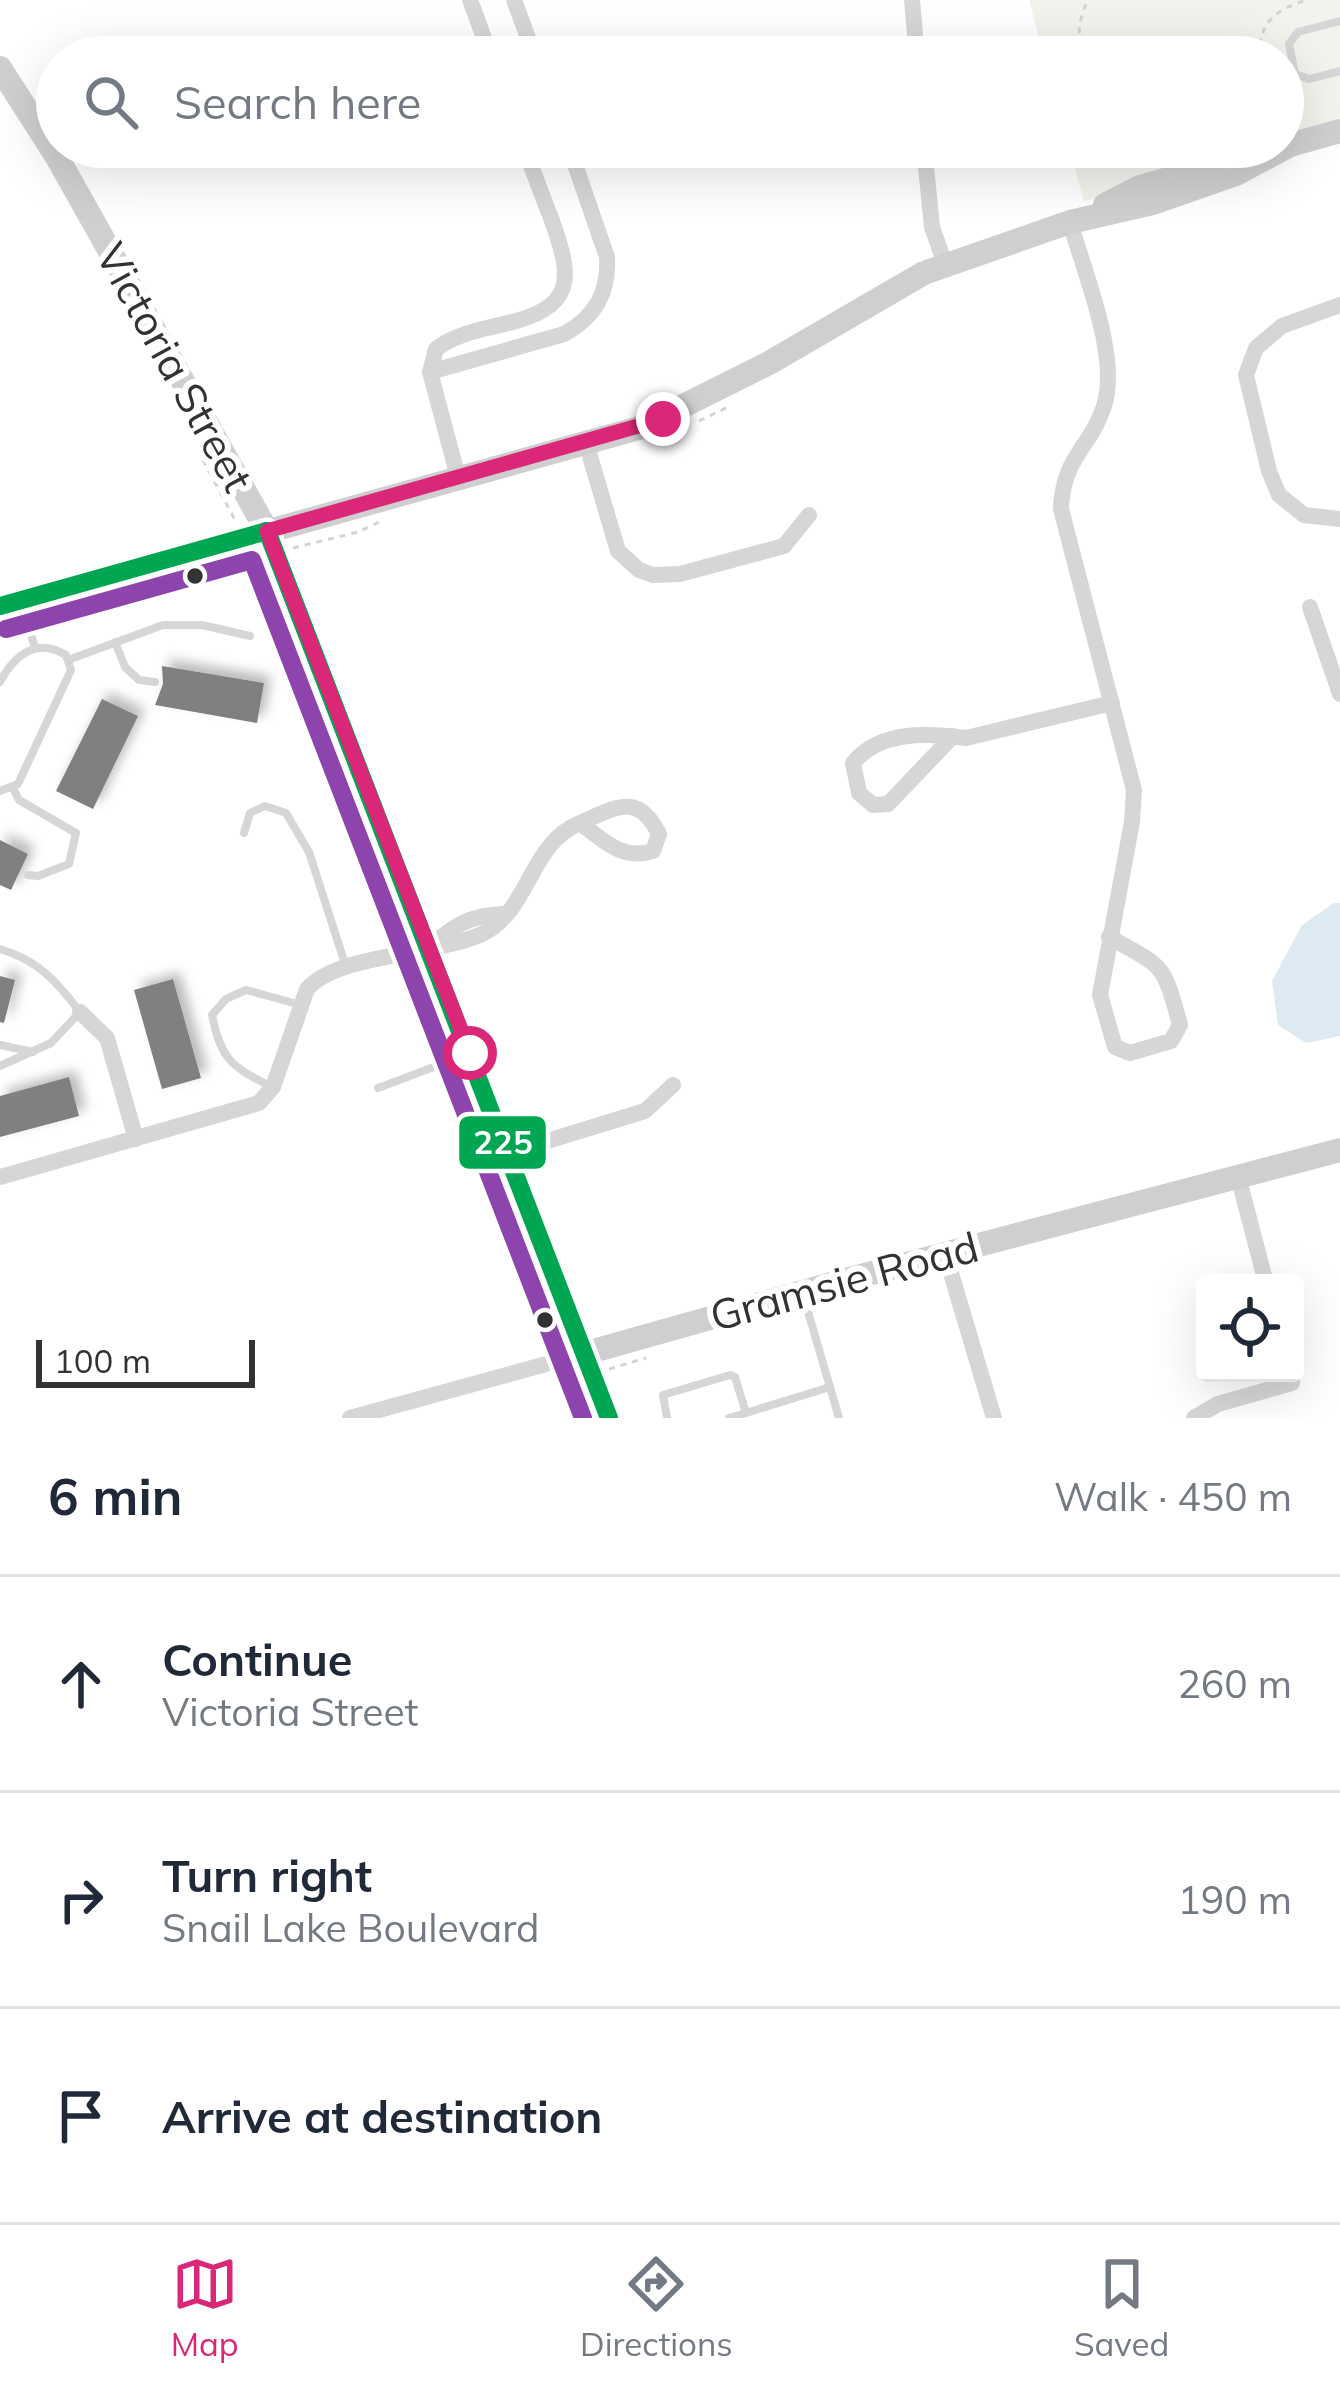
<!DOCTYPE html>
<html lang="en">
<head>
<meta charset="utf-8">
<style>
  body { margin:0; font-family:Mulish,sans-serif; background:#f2f2f3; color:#1f2937 }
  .controls { position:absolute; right:36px; bottom:36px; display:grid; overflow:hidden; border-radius:12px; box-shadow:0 12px 48px #0002 }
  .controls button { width:108px; height:108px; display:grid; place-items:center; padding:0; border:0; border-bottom:3px solid #e0e1e3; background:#fff; color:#1f2937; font:60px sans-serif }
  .scale { position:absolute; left:36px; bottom:30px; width:219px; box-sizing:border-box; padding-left:12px; border:6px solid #323232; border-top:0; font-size:33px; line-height:42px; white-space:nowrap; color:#323232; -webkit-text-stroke:9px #fff; paint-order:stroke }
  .stop { position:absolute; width:36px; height:36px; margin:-27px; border:9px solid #db2777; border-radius:50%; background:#fff }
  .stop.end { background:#db2777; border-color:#fff; box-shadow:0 3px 12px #0008 }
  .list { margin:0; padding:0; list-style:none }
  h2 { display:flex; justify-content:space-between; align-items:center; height:156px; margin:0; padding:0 48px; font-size:51px }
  h2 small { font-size:39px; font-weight:400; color:#747a83 }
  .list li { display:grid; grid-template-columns:78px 1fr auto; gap:36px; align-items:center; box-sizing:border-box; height:216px; padding:0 48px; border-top:3px solid #e0e1e3 }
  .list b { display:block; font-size:45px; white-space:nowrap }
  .list p { margin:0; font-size:39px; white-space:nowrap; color:#747a83 }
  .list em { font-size:39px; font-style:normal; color:#747a83 }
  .icon { flex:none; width:66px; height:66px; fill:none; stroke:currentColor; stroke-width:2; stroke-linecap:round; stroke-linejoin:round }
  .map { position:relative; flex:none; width:1340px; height:1418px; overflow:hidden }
  .search { position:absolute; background:#fff; box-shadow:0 12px 48px #0002; left:36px; right:36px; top:36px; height:132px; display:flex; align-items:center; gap:30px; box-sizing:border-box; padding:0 42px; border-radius:66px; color:#747a83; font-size:45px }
  .sheet { height:804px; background:#fff }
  nav { display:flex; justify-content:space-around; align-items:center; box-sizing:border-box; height:168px; border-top:3px solid #e0e1e3; background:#fff; font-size:33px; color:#747a83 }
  nav a { display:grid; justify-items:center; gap:6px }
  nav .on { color:#db2777 }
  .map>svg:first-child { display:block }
  .green { fill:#f1f3ed }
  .water { fill:#ddeaf2 }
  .building { fill:#808080; filter:url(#shadow) }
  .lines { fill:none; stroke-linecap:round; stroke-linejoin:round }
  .path { stroke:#d4d4d4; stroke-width:3; stroke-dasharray:6 6; stroke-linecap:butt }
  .lane { stroke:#d6d6d6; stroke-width:8 }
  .street { stroke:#d6d6d6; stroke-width:16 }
  .secondary { stroke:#cfcfcf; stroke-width:24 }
  .bus-1-casing { stroke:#fff; stroke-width:27 }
  .bus-2-casing { stroke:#fff; stroke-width:27 }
  .bus-1 { stroke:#00a651; stroke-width:18 }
  .bus-2 { stroke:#8e44ad; stroke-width:18 }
  .route { stroke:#db2777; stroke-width:15 }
  .bus-dot { fill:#323232; stroke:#fff; stroke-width:4.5 }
  .labels { text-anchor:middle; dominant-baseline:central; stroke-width:12; stroke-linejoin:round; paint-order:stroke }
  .street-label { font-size:42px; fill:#323232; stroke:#fff }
  .line-badge { stroke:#fff; stroke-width:4.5 }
  .badge-label { font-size:33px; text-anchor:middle; font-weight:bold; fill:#fff }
</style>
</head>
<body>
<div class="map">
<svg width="1340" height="1418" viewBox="0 0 1340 1418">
  <defs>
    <filter id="shadow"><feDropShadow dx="7" dy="-7" stdDeviation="6" flood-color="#0004"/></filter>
  </defs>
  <rect width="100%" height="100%" fill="#fff"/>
  <g class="green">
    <path d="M 1029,0 L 1340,0 L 1340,119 L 1283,136 L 1283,57 L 1044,57 Z"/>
    <path d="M 1069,147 L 1249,147 L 1084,202 Z"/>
  </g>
  <path class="water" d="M 1334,903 L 1340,903 L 1340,1036 L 1306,1043 L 1278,1025 L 1272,981 L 1302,925 Z"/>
  <g class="building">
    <path d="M 162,666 L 264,683 L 257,723 L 155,705 L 163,684 Z"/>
    <path d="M 102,699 L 138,716 L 93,809 L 56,791 Z"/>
    <path d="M 0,840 L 28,854 L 11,890 L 0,885 Z"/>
    <path d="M 0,976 L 15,980 L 4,1023 L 0,1022 Z"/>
    <path d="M 173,979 L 201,1078 L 162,1089 L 134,990 Z"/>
    <path d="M 69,1077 L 79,1116 L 0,1137 L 0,1096 Z"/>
  </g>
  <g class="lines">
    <g class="path">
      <path d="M 1081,57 L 1079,25 L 1087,0"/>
      <path d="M 1259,57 C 1260,22 1274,10 1307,0"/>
      <path d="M 1141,147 L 1151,147"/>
      <path d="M 699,421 L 728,407"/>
      <path d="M 203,460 L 235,520"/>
      <path d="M 293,548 L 358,532 L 381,521"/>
      <path d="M 251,556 L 397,940"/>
      <path d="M 39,620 L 250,562"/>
      <path d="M 0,630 L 19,625"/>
      <path d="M 410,971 L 442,1051"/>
      <path d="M 450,1071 L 553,1343"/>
      <path d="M 609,1369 L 646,1358"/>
      <path d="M 565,1374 L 580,1418"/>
    </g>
    <g class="lane">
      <path d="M 1340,21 L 1298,32 L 1289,44 L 1295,74 L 1309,79 L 1340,71"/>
      <path d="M 21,602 L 35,648"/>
      <path d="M 115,642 L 125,667 L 139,680 L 155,682"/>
      <path d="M 68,660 L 163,625 L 202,625 L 250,636"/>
      <path d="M 0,682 C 14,655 37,637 66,655 L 71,670 L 18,784 L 0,791"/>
      <path d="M 13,788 L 19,800 L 76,833 L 69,864 L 38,876 L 28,875"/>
      <path d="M 244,833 L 250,813 L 265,806 L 286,813 L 309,852 L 346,967"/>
      <path d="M 0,949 C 37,959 57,982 80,1012 L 51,1043 L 0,1066"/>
      <path d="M 0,1045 L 33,1052"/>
      <path d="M 272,1087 C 232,1067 221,1060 212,1015 L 226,999 L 246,990 L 301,1005"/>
      <path d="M 378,1088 L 463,1056"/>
      <path d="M 804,1298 L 839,1418"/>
      <path d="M 667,1418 L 663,1395 L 730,1375 L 735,1377 L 746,1413 L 830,1387"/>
      <path d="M 729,1418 L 746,1413"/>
    </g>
    <g class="street">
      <path d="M 470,0 L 491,57"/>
      <path d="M 514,0 L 535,57"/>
      <path d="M 912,0 L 917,57"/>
      <path d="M 924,147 L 932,227 L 945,264"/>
      <path d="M 1070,222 C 1084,272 1120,357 1104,406 C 1090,449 1063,456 1061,509 L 1134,790 L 1132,822 L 1100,995 L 1115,1047 L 1130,1053 L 1171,1041 L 1180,1025 C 1163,963 1165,968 1109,937"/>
      <path d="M 1340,305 L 1282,326 L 1256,348 L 1246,375 L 1269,471 L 1279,495 L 1304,515 L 1340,519"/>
      <path d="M 430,372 L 564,334 C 595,317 609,293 607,257 L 569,147"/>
      <path d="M 586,443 L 618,551 L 639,570 L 653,575 L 680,574 L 784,546 L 809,515"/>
      <path d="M 458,477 L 430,372 L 436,349 C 458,332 490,328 516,321 C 580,304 569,269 551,218 C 542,195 533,171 524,147"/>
      <path d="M 1310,607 L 1340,694"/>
      <path d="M 953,736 L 888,804 L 873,805 L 859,793 L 853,763 C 880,730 928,733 966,738 L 1112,703"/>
      <path d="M 430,948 C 452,925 472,915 503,914"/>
      <path d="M 80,1012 L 107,1038 L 136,1139"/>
      <path d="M 508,1153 L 645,1111 L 673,1085"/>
      <path d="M 1238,1176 L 1266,1283"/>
      <path d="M 0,1177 L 259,1103 L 273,1087 L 307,989 C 338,953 440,955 484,933 C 530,909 530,843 580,823 C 603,840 622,861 653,851 L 659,834 C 638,791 614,808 580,823"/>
      <path d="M 945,1253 L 994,1418"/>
      <path d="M 350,1418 L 586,1353"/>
      <path d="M 1194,1418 L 1218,1404 L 1292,1383 L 1290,1373"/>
    </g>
    <g class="secondary">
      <path d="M 0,68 L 57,157 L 267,531 L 609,1418"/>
      <path d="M 1283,147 L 1340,131"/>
      <path d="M 1105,205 L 1140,187 L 1213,166"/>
      <path d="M 0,606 L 639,428 L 769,363 L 924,273 L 1070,222 L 1153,203 L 1236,174 L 1294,143"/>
      <path d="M 586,1353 L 838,1282 L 1340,1150"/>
    </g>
    <defs>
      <g id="bus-1">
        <path d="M 267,531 L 609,1418"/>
        <path d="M 0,606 L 267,531"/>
      </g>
      <path id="bus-2" d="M 6,629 L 252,560 L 583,1418"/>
    </defs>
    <use href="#bus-1" class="bus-1-casing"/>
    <use href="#bus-2" class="bus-2-casing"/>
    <use href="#bus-1" class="bus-1"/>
    <use href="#bus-2" class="bus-2"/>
  </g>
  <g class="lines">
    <path class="route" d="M 470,1053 L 267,531 L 663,419"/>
  </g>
  <g class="bus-dot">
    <circle cx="195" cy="576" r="10"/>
    <circle cx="545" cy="1320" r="10"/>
  </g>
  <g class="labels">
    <g class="street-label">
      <text transform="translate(175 367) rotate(61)">Victoria Street</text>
      <text transform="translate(844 1281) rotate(-15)">Gramsie Road</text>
    </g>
  </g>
  <rect class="line-badge" x="457" y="1114" width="91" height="57" rx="12" fill="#00a651"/>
  <g class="badge-label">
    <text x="503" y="1154">225</text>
  </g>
</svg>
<div class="controls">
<button><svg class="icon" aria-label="locate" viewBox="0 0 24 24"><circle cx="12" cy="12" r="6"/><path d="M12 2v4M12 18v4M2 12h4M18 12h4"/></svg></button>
</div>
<div class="scale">100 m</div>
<div class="stop" style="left:470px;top:1053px"></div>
<div class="stop end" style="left:663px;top:419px"></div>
<div class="search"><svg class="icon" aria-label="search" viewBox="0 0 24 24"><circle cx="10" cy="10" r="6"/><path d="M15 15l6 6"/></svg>Search here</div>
</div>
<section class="sheet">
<h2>6 min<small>Walk · 450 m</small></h2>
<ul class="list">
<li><svg class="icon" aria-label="ahead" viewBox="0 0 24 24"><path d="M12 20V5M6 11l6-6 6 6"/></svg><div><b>Continue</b><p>Victoria Street</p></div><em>260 m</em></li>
<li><svg class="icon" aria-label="right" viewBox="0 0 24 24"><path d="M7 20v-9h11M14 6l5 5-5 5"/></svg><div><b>Turn right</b><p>Snail Lake Boulevard</p></div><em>190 m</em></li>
<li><svg class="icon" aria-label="arrive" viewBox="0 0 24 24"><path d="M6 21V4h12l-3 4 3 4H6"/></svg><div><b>Arrive at destination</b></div></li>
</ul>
</section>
<nav>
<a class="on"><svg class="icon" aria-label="map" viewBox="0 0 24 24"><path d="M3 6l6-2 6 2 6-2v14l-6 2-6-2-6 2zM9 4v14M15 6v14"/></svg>Map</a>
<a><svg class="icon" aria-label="directions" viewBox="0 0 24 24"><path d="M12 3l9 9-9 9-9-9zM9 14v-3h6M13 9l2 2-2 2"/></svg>Directions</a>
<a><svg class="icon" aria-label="saved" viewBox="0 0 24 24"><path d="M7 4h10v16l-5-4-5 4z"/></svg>Saved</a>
</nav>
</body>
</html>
